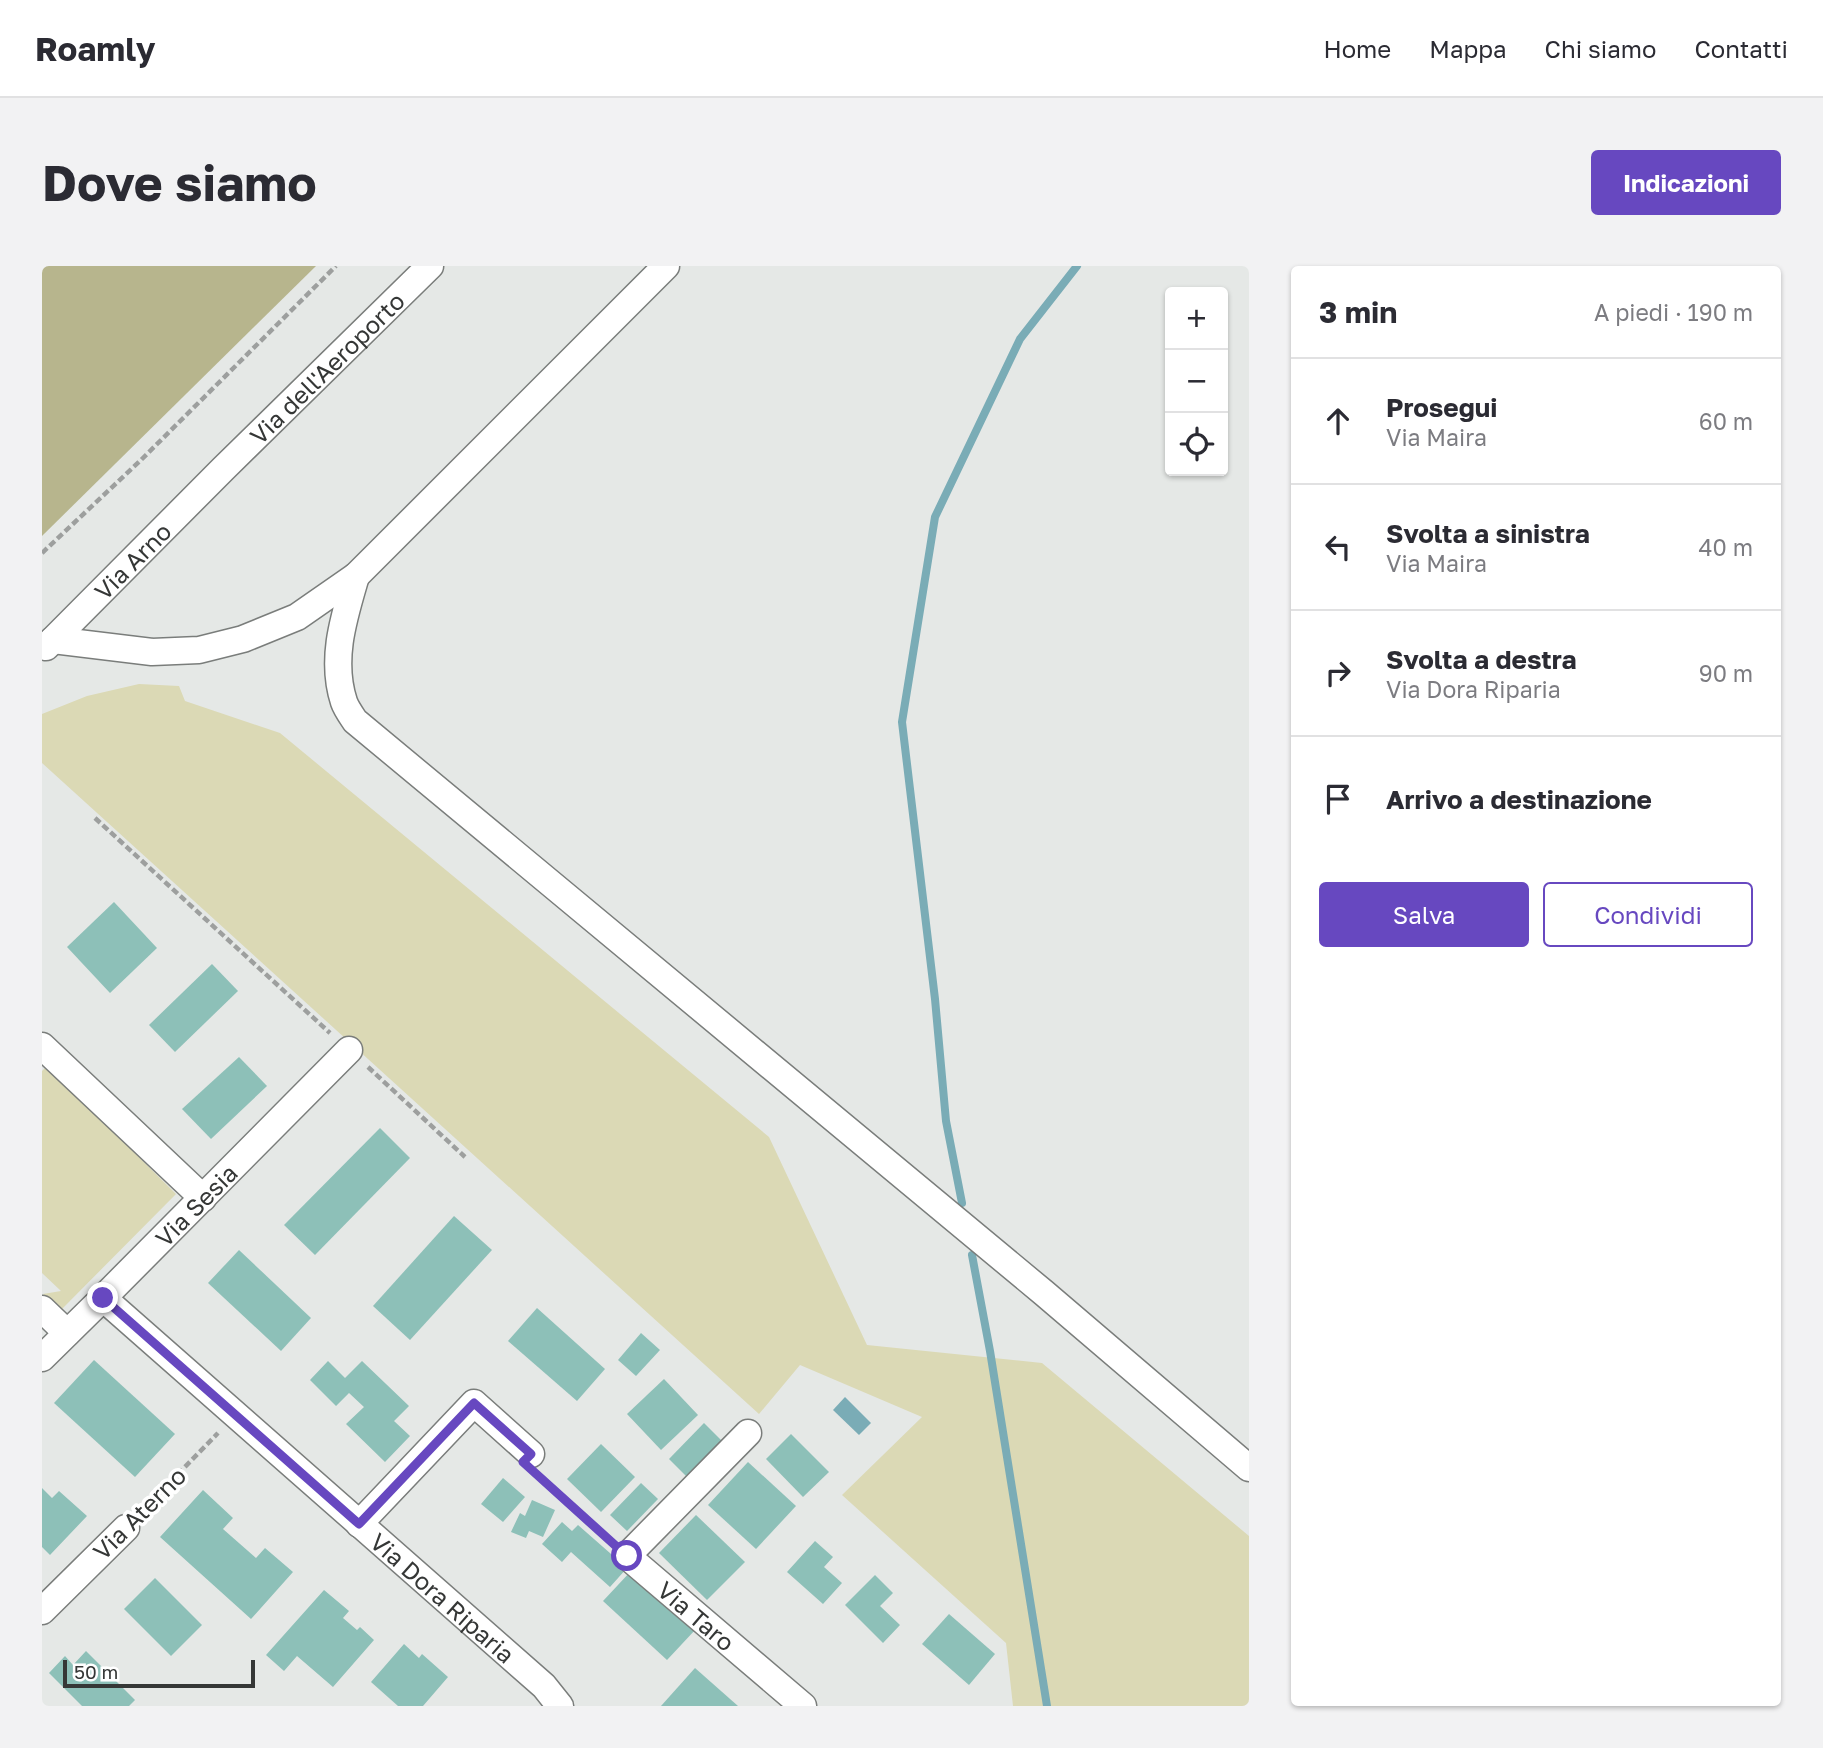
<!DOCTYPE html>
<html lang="it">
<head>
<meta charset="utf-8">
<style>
  body { margin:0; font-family:"Golos Text",sans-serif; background:#f2f2f3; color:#2b2b33 }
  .controls { position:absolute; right:21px; top:21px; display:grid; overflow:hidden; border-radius:7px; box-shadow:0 2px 5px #0004 }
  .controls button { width:63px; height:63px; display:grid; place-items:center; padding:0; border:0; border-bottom:2px solid #e1e1e2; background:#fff; color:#2b2b33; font:35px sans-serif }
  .scale { position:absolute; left:21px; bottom:18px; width:192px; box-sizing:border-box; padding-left:7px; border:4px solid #353736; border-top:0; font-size:19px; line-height:24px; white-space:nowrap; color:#353736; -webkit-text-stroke:5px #fff; paint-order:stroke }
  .stop { position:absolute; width:21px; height:21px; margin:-16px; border:5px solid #6748c0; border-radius:50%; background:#fff }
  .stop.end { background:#6748c0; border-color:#fff; box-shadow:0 2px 7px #0008 }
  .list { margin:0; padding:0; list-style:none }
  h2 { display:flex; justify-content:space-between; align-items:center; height:91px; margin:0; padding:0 28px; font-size:30px }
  h2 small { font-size:23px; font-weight:400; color:#7c7c81 }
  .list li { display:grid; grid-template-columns:46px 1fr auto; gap:21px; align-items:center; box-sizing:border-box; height:126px; padding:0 28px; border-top:2px solid #e1e1e2 }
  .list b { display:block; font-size:26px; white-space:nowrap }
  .list p { margin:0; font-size:23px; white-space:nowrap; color:#7c7c81 }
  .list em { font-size:23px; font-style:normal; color:#7c7c81 }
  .actions { display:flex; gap:14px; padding:21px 28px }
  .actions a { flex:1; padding:16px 0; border:2px solid #6748c0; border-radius:7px; text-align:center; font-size:24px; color:#6748c0 }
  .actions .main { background:#6748c0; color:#fff }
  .icon { flex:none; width:38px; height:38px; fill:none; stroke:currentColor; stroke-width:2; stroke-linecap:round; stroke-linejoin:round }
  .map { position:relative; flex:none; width:1207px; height:1440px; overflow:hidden; border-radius:7px }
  header { display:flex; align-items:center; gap:42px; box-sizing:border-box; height:98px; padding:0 35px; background:#fff; border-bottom:2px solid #e1e1e2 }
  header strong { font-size:33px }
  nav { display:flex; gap:38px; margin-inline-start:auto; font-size:24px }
  .intro { display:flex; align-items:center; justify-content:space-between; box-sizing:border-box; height:168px; padding:0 42px }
  h1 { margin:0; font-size:49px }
  .button { padding:18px 32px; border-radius:7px; background:#6748c0; color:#fff; font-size:24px; font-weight:700 }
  main { display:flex; gap:42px; padding:0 42px }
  aside { flex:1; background:#fff; border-radius:7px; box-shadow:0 2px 5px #0004 }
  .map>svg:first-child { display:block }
  .green { fill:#dbd9b5 }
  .forest { fill:#b7b58d }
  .water { fill:#7aacb6 }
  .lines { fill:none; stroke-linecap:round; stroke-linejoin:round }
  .stream { stroke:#7aacb6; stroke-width:8 }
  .building { fill:#8dc0b8 }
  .minor-casing { stroke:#7a7d7b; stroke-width:29 }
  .path { stroke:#9d9f9e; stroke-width:4.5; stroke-dasharray:7 3.5; stroke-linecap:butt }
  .minor { stroke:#fff; stroke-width:26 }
  .route { stroke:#6748c0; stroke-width:9 }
  .labels { text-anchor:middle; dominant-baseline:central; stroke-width:7; stroke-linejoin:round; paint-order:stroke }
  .street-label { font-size:24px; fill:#353736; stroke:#fff }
</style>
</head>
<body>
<header>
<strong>Roamly</strong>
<nav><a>Home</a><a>Mappa</a><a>Chi siamo</a><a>Contatti</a></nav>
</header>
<div class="intro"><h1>Dove siamo</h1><a class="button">Indicazioni</a></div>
<main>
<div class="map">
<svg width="1207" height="1440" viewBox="0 0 1207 1440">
  <rect width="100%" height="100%" fill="#e5e8e6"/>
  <g class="green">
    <path d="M 97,418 L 137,420 L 143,435 L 238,467 L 727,871 L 825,1079 L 1000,1097 L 1207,1270 L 1207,1440 L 971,1440 L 964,1377 L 800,1229 L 880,1151 L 758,1099 L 717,1148 L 0,497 L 0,448 L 45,430 Z"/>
    <path d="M 5,800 L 134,928 L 18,1045 L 1,1028 L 19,1025 L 0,1007 L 0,805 Z"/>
  </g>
  <path class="forest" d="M 0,0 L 274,0 L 0,270 Z"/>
  <path class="water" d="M 803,1131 L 829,1157 L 817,1169 L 791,1144 Z"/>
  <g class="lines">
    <g class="stream">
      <path d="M 920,937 L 904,855 L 893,733 L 860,456 L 893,251 L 978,73 L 1035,0"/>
      <path d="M 930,989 L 948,1085 L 1005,1440"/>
    </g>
  </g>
  <g class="building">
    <path d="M 72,636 L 115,682 L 68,727 L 25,681 Z"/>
    <path d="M 170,698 L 196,725 L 133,786 L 107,759 Z"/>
    <path d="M 197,791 L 225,820 L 169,873 L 140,843 Z"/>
    <path d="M 338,862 L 368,892 L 273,989 L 242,959 Z"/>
    <path d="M 412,950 L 450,984 L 368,1074 L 331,1040 Z"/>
    <path d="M 197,984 L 269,1052 L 239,1085 L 166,1017 Z"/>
    <path d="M 495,1042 L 563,1103 L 535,1135 L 466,1075 Z"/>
    <path d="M 599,1067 L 618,1084 L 594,1110 L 576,1094 Z"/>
    <path d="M 52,1094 L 133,1168 L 93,1211 L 12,1137 Z"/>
    <path d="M 286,1095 L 303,1112 L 320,1095 L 367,1140 L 352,1155 L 368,1170 L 343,1196 L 304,1158 L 322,1141 L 307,1127 L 294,1140 L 268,1114 Z"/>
    <path d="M 622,1113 L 656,1149 L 619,1184 L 585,1148 Z"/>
    <path d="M 662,1157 L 682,1177 L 647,1213 L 627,1193 Z"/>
    <path d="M 749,1168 L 787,1206 L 761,1231 L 724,1193 Z"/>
    <path d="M 559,1178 L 593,1211 L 559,1246 L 525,1213 Z"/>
    <path d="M 706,1196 L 754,1240 L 714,1283 L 666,1239 Z"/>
    <path d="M 461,1212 L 483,1231 L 461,1256 L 439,1238 Z"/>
    <path d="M 599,1217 L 616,1233 L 585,1265 L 568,1249 Z"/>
    <path d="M 0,1222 L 10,1232 L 17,1225 L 45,1250 L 8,1289 L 0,1281 Z"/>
    <path d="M 161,1224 L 191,1252 L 181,1263 L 214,1292 L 223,1282 L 251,1306 L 209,1353 L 118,1271 Z"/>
    <path d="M 490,1234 L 513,1244 L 501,1271 L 487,1265 L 484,1272 L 469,1266 L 478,1247 L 483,1250 Z"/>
    <path d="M 654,1249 L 703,1296 L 665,1334 L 617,1287 Z"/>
    <path d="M 520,1256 L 530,1265 L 536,1259 L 585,1302 L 568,1321 L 529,1286 L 520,1296 L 500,1278 Z"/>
    <path d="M 773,1275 L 791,1291 L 782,1301 L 800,1317 L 781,1338 L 745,1306 Z"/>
    <path d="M 590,1304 L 654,1363 L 625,1394 L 561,1335 Z"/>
    <path d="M 833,1309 L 851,1327 L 838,1340 L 858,1359 L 841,1377 L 803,1339 Z"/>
    <path d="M 113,1312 L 160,1359 L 129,1390 L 82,1343 Z"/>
    <path d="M 282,1324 L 307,1345 L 301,1352 L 315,1364 L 318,1361 L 332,1374 L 291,1421 L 255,1390 L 242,1405 L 224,1389 Z"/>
    <path d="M 907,1348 L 953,1388 L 927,1419 L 880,1378 Z"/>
    <path d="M 362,1378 L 377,1392 L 380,1388 L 406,1411 L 381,1440 L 356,1440 L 329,1416 Z"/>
    <path d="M 44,1385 L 93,1434 L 87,1440 L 40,1440 L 7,1407 L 23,1390 L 31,1399 Z"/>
    <path d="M 653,1402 L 696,1440 L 619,1440 Z"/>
  </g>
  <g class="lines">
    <defs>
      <g id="minor">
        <path d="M 314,310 C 302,351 288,393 302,436 C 304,442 309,449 313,455 L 1002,1027 L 1207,1202"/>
        <path d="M 11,374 L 110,386 L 157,384 L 201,373 L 255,351 L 314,310 L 624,0"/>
        <path id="s1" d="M 4,381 L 181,203 L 388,0"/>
        <path d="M 0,780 L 161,932"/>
        <path id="s2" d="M 61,1032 L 502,1420 L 518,1440"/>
        <path d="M 0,1043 L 25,1067"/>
        <path id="s3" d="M 0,1092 L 61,1032 L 307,784"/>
        <path id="s4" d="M 706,1167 L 585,1290 L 761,1440"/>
        <path d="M 317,1258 L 432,1137 L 489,1188"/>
        <path d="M 0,1345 L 84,1262"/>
      </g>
    </defs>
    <use href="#minor" class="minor-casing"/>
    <g class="path">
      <path d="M 0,287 L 99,194 L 294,0"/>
      <path d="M 53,552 L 288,767"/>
      <path d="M 326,801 L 423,891"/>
      <path d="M 496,1210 L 568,1275"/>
      <path d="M 99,1246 L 176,1167"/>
    </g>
    <use href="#minor" class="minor"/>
  </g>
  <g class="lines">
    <path class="route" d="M 61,1032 L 317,1258 L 432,1137 L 489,1188 L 481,1196 L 585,1290"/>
  </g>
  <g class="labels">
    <g class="street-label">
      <text stroke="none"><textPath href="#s1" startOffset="396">Via dell'Aeroporto</textPath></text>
      <text stroke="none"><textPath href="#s1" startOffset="122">Via Arno</textPath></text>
      <text stroke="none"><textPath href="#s3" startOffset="217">Via Sesia</textPath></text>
      <text transform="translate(97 1247) rotate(-45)">Via Aterno</text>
      <text stroke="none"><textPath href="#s2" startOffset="453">Via Dora Riparia</textPath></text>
      <text stroke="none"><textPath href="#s4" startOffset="264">Via Taro</textPath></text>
    </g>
  </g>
</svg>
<div class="controls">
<button>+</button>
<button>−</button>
<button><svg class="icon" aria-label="locate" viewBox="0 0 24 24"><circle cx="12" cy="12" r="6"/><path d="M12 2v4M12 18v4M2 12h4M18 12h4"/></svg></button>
</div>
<div class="scale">50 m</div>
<div class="stop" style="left:585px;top:1290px"></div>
<div class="stop end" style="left:61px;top:1032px"></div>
</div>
<aside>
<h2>3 min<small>A piedi · 190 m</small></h2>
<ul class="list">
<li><svg class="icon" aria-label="ahead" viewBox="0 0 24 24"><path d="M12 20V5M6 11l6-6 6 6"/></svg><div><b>Prosegui</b><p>Via Maira</p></div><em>60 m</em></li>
<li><svg class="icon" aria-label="left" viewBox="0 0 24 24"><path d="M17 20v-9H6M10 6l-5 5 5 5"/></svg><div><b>Svolta a sinistra</b><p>Via Maira</p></div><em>40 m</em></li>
<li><svg class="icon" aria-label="right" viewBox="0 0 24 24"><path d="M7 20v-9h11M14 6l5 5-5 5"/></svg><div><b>Svolta a destra</b><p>Via Dora Riparia</p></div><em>90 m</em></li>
<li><svg class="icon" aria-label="arrive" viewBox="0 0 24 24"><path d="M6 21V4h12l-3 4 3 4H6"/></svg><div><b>Arrivo a destinazione</b></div></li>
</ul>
<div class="actions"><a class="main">Salva</a><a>Condividi</a></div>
</aside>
</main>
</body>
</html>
